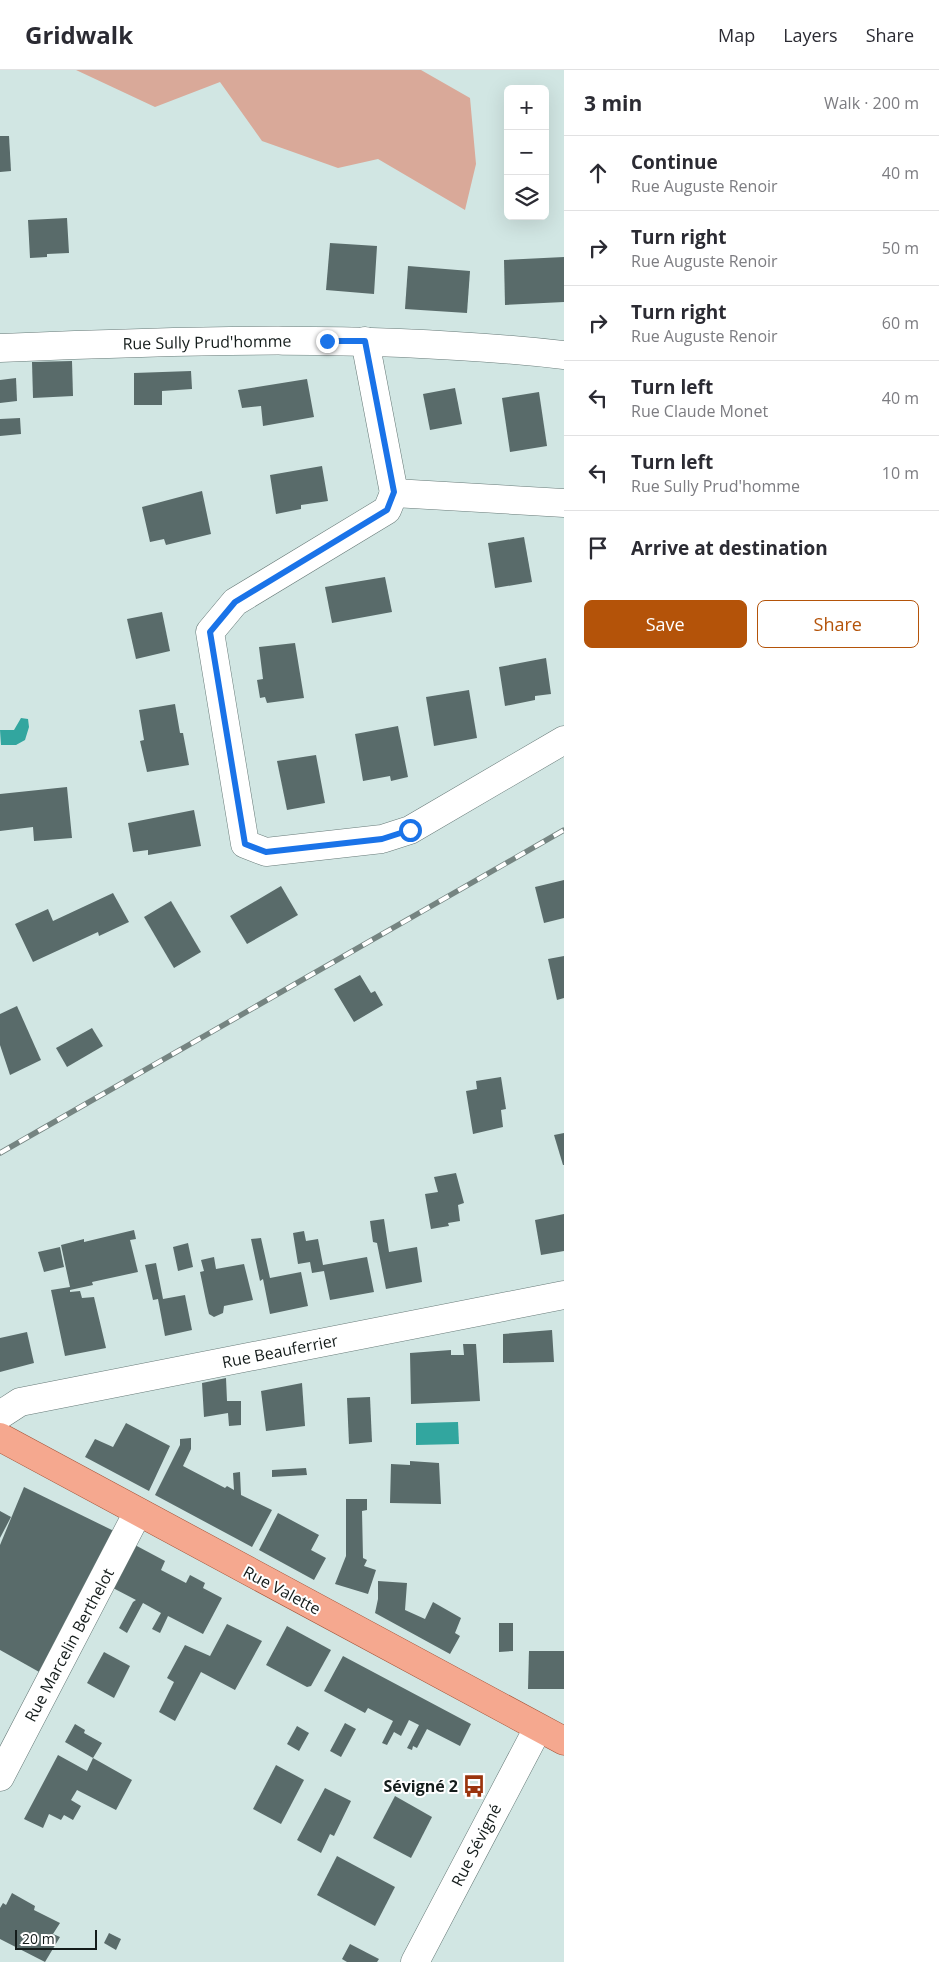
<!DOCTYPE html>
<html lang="en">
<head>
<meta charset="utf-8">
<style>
  body { margin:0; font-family:"Open Sans",sans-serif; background:#f2f2f3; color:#2b2b33 }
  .controls { position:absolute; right:15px; top:15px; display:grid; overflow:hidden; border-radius:8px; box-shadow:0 5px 20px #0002 }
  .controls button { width:45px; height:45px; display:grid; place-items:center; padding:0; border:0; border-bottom:1px solid #e1e1e2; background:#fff; color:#2b2b33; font:25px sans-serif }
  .scale { position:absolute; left:15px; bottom:12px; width:82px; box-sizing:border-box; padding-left:5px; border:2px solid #141c1b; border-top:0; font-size:14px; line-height:18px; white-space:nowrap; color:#141c1b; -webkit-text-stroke:4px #fff; paint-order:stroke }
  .stop { position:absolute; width:15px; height:15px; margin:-11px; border:4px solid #1a73e8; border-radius:50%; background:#fff }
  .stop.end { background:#1a73e8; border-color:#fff; box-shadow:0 1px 5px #0008 }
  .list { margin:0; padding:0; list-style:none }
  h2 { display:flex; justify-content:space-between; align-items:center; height:65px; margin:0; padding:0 20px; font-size:21px }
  h2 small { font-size:16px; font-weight:400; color:#7c7c81 }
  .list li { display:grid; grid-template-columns:32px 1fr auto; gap:15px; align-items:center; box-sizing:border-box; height:75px; padding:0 20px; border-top:1px solid #e1e1e2 }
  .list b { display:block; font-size:19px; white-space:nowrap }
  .list p { margin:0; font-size:16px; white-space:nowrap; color:#7c7c81 }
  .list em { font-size:16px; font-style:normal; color:#7c7c81 }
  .actions { display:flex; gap:10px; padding:15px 20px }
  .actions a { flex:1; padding:11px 0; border:1px solid #b45309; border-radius:8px; text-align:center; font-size:18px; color:#b45309 }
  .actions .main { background:#b45309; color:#fff }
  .icon { flex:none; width:28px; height:28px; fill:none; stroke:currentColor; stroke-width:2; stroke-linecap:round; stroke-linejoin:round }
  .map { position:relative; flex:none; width:564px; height:1892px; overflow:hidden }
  header { display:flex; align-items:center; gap:30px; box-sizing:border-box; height:70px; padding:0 25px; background:#fff; border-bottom:1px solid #e1e1e2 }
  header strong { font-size:24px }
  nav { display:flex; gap:28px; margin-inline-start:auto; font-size:18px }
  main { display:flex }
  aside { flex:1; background:#fff }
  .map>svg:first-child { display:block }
  .green { fill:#d9a999 }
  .water { fill:#32a69f }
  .building { fill:#596b6a }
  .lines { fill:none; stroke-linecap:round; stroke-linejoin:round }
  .minor-casing { stroke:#677a78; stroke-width:29 }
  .major-casing { stroke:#a25136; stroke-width:29 }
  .minor { stroke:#fff; stroke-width:28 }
  .major { stroke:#f5a88f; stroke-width:28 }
  .rail-casing { stroke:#758481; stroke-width:5.5 }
  .rail { stroke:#fff; stroke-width:4; stroke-dasharray:11; stroke-linecap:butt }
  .route { stroke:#1a73e8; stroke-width:6 }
  .labels { text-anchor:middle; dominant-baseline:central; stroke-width:4; stroke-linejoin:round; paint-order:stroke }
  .street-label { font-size:16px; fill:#141c1b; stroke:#fff }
  .poi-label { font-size:16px; font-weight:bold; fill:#141c1b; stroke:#fff; text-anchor:end }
</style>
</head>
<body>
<header>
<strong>Gridwalk</strong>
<nav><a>Map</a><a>Layers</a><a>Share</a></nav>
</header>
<main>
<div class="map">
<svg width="564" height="1892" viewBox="0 0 564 1892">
  <rect width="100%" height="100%" fill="#d1e6e3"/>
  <path class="green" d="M 76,0 L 421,0 L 470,28 L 476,94 L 465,140 L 378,89 L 338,98 L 262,71 L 220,12 L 155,37 Z"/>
  <g class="water">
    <path d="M 21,648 L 28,649 L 29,657 L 25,670 L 16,675 L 1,675 L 0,660 L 14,660 Z"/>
    <path d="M 458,1352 L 459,1374 L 416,1375 L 416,1353 Z"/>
  </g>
  <g class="building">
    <path d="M 0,66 L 9,66 L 11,101 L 0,102 Z"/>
    <path d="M 67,148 L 69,183 L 47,184 L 47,187 L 30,188 L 28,150 Z"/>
    <path d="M 330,173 L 377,176 L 374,224 L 326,220 Z"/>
    <path d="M 564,187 L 564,232 L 505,235 L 504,190 Z"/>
    <path d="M 408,196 L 470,201 L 467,243 L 405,239 Z"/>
    <path d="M 72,291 L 73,326 L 33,328 L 32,292 Z"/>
    <path d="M 191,301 L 192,319 L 162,321 L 162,335 L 134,335 L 134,303 Z"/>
    <path d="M 16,308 L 17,331 L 0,333 L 0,310 Z"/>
    <path d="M 307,309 L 314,347 L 263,356 L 261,336 L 242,338 L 238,320 Z"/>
    <path d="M 455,318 L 462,354 L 430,360 L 423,324 Z"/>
    <path d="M 539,322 L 547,376 L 510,382 L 502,328 Z"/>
    <path d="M 20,348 L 21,364 L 0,366 L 0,349 Z"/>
    <path d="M 322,396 L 328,431 L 301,435 L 301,439 L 276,444 L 270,405 Z"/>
    <path d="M 202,421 L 211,464 L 166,475 L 164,469 L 150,472 L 142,437 Z"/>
    <path d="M 524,467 L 532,512 L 495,518 L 488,473 Z"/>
    <path d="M 385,507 L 392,542 L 332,553 L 325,517 Z"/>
    <path d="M 162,542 L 170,581 L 136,589 L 127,549 Z"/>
    <path d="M 295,573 L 304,628 L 267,633 L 265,627 L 260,628 L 257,610 L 263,609 L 259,577 Z"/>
    <path d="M 546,588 L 551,624 L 535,626 L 535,630 L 505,636 L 499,597 Z"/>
    <path d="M 469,620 L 477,668 L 434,676 L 426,627 Z"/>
    <path d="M 175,634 L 180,663 L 183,663 L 189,695 L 147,702 L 140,671 L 144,670 L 139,640 Z"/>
    <path d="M 398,656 L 408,707 L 391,711 L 390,706 L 363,711 L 355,664 Z"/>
    <path d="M 316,685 L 325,733 L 287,740 L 277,691 Z"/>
    <path d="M 67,717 L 72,768 L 34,771 L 33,757 L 0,761 L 0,724 Z"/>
    <path d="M 194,740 L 201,776 L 148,785 L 148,780 L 133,782 L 128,753 Z"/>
    <path d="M 564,810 L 564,848 L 544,853 L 535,817 Z"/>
    <path d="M 281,816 L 298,845 L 247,874 L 230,846 Z"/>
    <path d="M 113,823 L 129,852 L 99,866 L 98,862 L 33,892 L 15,854 L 48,839 L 53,851 Z"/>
    <path d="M 171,831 L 201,882 L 174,898 L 144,847 Z"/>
    <path d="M 564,886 L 564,928 L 557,930 L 548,889 Z"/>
    <path d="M 360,905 L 371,923 L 375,921 L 383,935 L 354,952 L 334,919 Z"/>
    <path d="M 17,936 L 41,990 L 10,1005 L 0,975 L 0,944 Z"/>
    <path d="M 92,958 L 103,976 L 67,997 L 56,978 Z"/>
    <path d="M 501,1007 L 506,1039 L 501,1040 L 503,1057 L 473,1064 L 466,1021 L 477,1019 L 476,1011 Z"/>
    <path d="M 564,1063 L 564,1095 L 563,1095 L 554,1065 Z"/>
    <path d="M 456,1103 L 464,1133 L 458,1135 L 460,1151 L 448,1153 L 449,1156 L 431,1159 L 425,1124 L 438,1122 L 434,1107 Z"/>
    <path d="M 564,1144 L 564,1181 L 541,1185 L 535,1150 Z"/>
    <path d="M 384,1149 L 389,1182 L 417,1177 L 422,1212 L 386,1219 L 377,1173 L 373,1172 L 370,1151 Z"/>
    <path d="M 134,1160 L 136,1169 L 130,1170 L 138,1202 L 92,1212 L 93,1215 L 70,1220 L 70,1222 L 80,1221 L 82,1228 L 94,1227 L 106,1278 L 65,1286 L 51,1220 L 70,1217 L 61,1175 L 84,1169 L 84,1172 Z"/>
    <path d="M 304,1161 L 306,1171 L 318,1169 L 323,1195 L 367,1187 L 374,1222 L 330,1230 L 324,1201 L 312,1203 L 310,1192 L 298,1194 L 293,1163 Z"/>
    <path d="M 261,1168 L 270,1208 L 301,1202 L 308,1236 L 270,1244 L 263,1209 L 260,1211 L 251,1169 Z"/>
    <path d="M 188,1173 L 193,1197 L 178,1201 L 173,1177 Z"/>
    <path d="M 60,1177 L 64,1197 L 44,1202 L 38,1182 Z"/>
    <path d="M 214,1187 L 216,1199 L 244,1194 L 253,1230 L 224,1236 L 223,1243 L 214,1247 L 209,1244 L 207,1236 L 200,1202 L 204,1201 L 201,1190 Z"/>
    <path d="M 156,1193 L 163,1229 L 185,1225 L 192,1260 L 165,1266 L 158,1229 L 153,1230 L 145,1195 Z"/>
    <path d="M 552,1260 L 554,1292 L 503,1293 L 503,1264 Z"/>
    <path d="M 27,1262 L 34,1293 L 0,1302 L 0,1268 Z"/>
    <path d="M 463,1274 L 476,1274 L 480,1331 L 411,1334 L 410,1283 L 451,1280 L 451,1285 L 464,1285 Z"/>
    <path d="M 226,1308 L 227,1331 L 241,1331 L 241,1355 L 229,1356 L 228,1343 L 204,1347 L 202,1313 Z"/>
    <path d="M 302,1313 L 305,1356 L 266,1361 L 261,1321 Z"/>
    <path d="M 370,1327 L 372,1372 L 349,1374 L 347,1328 Z"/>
    <path d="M 126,1353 L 170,1376 L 149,1421 L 85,1387 L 95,1369 L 113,1377 Z"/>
    <path d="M 191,1368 L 191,1379 L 183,1396 L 225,1418 L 227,1416 L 234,1420 L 233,1403 L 240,1402 L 241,1425 L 272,1440 L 252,1477 L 155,1425 L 180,1375 L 180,1369 Z"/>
    <path d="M 410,1391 L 439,1393 L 441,1434 L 390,1433 L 391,1394 L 410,1395 Z"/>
    <path d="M 306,1398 L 307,1405 L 272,1407 L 272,1400 Z"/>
    <path d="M 24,1417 L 116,1462 L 41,1603 L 0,1580 L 0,1475 Z"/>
    <path d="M 346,1429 L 367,1429 L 367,1440 L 362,1441 L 363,1488 L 367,1490 L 364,1496 L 376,1500 L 368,1524 L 335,1514 L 346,1486 Z"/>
    <path d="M 0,1441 L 11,1447 L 0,1468 Z"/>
    <path d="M 278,1443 L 319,1465 L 311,1480 L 326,1488 L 314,1510 L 259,1480 Z"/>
    <path d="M 135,1475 L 165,1491 L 161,1500 L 186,1513 L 190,1505 L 205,1513 L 203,1518 L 222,1528 L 203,1564 L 168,1546 L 160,1563 L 152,1559 L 161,1543 L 143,1533 L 127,1563 L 119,1558 L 133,1532 L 136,1530 L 113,1518 Z"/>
    <path d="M 378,1511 L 407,1513 L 405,1540 L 425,1549 L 433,1532 L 461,1548 L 455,1563 L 460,1566 L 450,1584 L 375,1543 L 378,1529 Z"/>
    <path d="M 499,1553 L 513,1553 L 513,1581 L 499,1582 Z"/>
    <path d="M 227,1554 L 262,1571 L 235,1620 L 201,1602 L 175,1651 L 159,1642 L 174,1612 L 167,1608 L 185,1575 L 210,1586 Z"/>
    <path d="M 287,1556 L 331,1580 L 311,1616 L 307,1617 L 266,1595 Z"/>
    <path d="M 529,1581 L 564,1581 L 564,1619 L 528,1619 Z"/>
    <path d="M 104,1582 L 130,1596 L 114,1628 L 87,1613 Z"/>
    <path d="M 343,1586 L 471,1654 L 460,1676 L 427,1659 L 417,1678 L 413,1676 L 412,1680 L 407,1678 L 419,1655 L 409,1650 L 401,1666 L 394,1662 L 387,1675 L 382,1673 L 393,1651 L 368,1638 L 365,1643 L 324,1621 Z"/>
    <path d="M 345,1653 L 356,1659 L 341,1687 L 330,1681 Z"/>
    <path d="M 75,1654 L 85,1660 L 84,1663 L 102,1673 L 93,1688 L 132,1710 L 116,1740 L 77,1720 L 71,1730 L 81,1736 L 73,1750 L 64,1745 L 61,1750 L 49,1744 L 43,1758 L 24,1749 L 58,1685 L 87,1701 L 93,1688 L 65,1672 Z"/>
    <path d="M 297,1656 L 309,1663 L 299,1681 L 287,1674 Z"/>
    <path d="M 276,1695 L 304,1710 L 281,1754 L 253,1739 Z"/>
    <path d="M 325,1718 L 351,1731 L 334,1766 L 330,1764 L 321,1783 L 297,1770 Z"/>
    <path d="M 395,1726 L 432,1747 L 411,1788 L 373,1768 Z"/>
    <path d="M 337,1786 L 395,1817 L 375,1856 L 317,1825 Z"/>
    <path d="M 12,1823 L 35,1836 L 34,1840 L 60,1853 L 53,1864 L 60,1867 L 45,1892 L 0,1869 L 0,1838 L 3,1833 L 6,1835 Z"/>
    <path d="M 109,1863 L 121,1869 L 116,1880 L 104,1873 Z"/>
    <path d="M 350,1874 L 379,1889 L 377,1892 L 347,1892 L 342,1889 Z"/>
  </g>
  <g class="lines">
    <defs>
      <g id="minor">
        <path d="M 365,271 L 394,423"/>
        <path d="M 0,278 C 188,270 377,264 564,285"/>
        <path d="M 394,423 L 387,440 L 235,532 L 210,562 L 245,774 L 266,782 L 382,769 L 410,760 L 564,670"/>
        <path d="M 394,423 L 564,433"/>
        <path d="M 0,1345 L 20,1332 L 564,1225"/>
        <path d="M 0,1707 L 138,1442"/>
        <path d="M 415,1892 L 538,1658"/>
      </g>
      <path id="major" d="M 0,1367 L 564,1671"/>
    </defs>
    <use href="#minor" class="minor-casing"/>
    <use href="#major" class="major-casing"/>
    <use href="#minor" class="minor"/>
    <use href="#major" class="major"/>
    <defs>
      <path id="rail" d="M 0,1083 L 564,760"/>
    </defs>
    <use href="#rail" class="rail-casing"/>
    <use href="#rail" class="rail"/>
  </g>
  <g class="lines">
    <path class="route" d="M 327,271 L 365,271 L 394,422 L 387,440 L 235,532 L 210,562 L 245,774 L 266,782 L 382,769 L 410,760"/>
  </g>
  <defs>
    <symbol id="bus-bare" viewBox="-9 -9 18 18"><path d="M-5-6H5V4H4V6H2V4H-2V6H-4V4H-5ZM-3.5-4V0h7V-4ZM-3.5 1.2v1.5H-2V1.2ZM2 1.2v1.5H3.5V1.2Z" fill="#9a340d" stroke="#fff" stroke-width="2.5" paint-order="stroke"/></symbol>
  </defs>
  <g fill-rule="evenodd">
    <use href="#bus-bare" x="458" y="1700" width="32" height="32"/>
  </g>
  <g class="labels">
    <g class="street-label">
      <text transform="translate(207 272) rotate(-1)">Rue Sully Prud'homme</text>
      <text transform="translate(280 1281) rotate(-11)">Rue Beauferrier</text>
      <text transform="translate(282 1520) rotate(28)">Rue Valette</text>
      <text transform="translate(69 1575) rotate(-62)">Rue Marcelin Berthelot</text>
      <text transform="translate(476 1775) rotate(-63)">Rue Sévigné</text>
    </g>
    <g class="poi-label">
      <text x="458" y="1716">Sévigné 2</text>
    </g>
  </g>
</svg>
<div class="controls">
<button>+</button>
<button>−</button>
<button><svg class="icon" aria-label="layers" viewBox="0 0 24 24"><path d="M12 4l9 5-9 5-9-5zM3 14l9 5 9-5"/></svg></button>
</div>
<div class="scale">20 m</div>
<div class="stop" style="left:410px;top:760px"></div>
<div class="stop end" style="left:327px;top:271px"></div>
</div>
<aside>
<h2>3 min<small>Walk · 200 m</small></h2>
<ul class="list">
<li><svg class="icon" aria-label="ahead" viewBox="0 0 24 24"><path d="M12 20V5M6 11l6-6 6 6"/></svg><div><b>Continue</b><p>Rue Auguste Renoir</p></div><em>40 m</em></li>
<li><svg class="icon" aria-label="right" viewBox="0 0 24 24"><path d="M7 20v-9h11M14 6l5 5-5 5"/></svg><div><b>Turn right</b><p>Rue Auguste Renoir</p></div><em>50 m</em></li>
<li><svg class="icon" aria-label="right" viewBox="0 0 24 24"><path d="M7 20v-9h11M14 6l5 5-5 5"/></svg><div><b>Turn right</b><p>Rue Auguste Renoir</p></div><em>60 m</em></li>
<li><svg class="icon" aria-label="left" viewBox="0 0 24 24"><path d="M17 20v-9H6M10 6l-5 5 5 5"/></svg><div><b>Turn left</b><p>Rue Claude Monet</p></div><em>40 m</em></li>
<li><svg class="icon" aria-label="left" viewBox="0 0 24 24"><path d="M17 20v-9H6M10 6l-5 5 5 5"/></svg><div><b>Turn left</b><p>Rue Sully Prud'homme</p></div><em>10 m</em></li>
<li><svg class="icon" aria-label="arrive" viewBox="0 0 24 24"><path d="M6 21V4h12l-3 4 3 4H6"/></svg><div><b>Arrive at destination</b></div></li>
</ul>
<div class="actions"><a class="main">Save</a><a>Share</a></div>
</aside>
</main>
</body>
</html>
